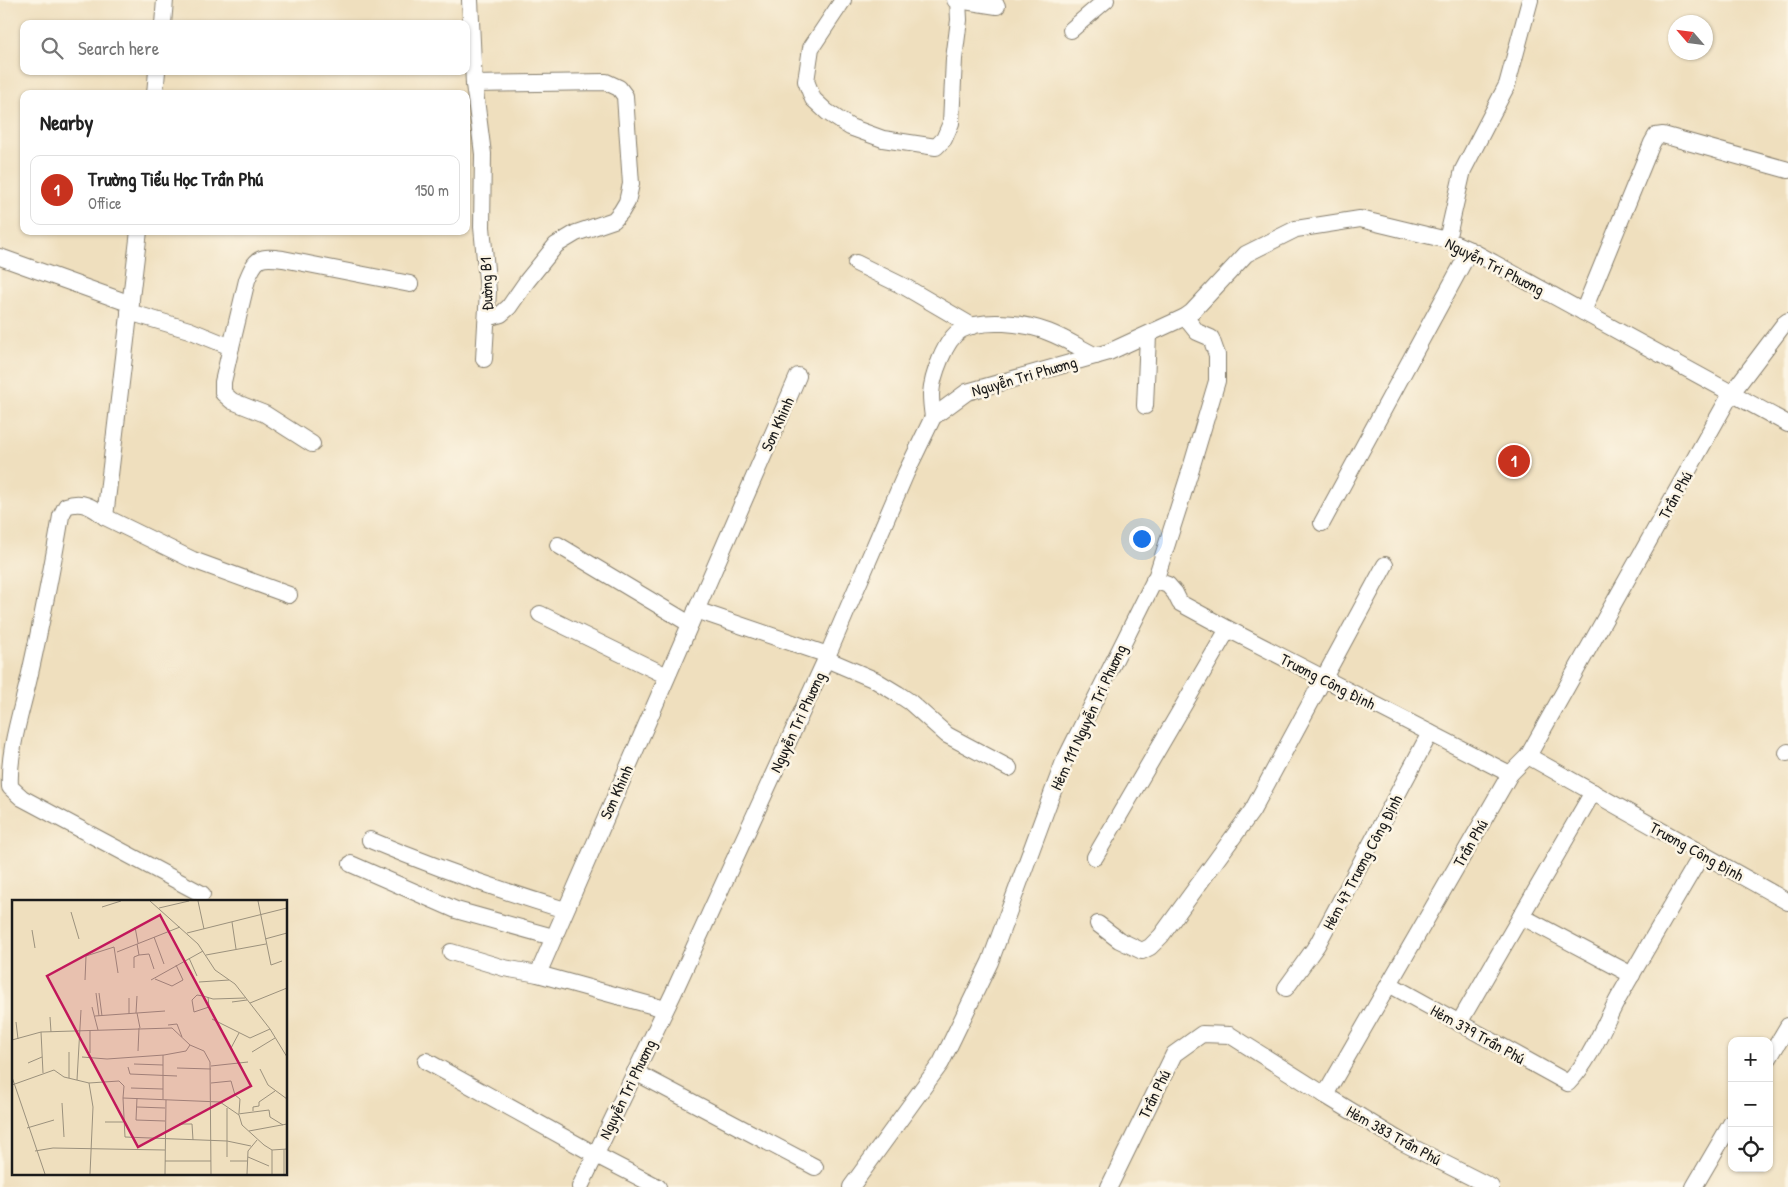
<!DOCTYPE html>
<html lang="en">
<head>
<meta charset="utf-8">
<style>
  body { margin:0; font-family:"Patrick Hand",sans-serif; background:#f2f2f2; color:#222 }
  .controls { position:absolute; right:15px; bottom:15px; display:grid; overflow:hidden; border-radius:10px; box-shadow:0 1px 4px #0004 }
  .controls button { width:45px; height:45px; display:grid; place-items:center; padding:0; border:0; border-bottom:1px solid #e0e0e0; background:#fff; color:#222; font:25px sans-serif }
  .compass { position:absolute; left:1668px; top:15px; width:45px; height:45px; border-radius:50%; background:#fff; box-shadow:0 1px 4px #0004; rotate:298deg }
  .you { position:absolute; left:1141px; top:538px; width:18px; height:18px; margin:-12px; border:4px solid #fff; border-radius:50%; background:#1a73e8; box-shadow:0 0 0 8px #1a73e833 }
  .badge { display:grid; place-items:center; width:32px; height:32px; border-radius:50%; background:#c8321e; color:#fff; font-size:16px; font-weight:700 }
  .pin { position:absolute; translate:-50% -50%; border:2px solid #fff; box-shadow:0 1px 5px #0006 }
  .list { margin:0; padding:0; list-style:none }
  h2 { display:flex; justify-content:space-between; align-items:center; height:65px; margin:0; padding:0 20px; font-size:21px }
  h2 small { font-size:16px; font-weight:400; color:#767676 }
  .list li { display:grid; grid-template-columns:32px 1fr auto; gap:15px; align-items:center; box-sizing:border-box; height:70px; margin:0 10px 10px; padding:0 10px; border:1px solid #e0e0e0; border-radius:10px }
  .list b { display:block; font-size:19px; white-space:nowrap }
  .list p { margin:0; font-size:16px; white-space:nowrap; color:#767676 }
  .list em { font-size:16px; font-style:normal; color:#767676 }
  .icon { flex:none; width:28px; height:28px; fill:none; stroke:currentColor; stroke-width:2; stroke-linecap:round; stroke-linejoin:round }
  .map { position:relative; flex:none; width:1788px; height:1187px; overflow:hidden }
  .search { position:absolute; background:#fff; box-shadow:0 1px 4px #0004; left:20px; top:20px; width:450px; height:55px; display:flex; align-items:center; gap:12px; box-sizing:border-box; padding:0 18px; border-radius:10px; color:#767676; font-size:19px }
  .panel { position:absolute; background:#fff; box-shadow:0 1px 4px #0004; left:20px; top:90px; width:450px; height:145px; border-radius:10px }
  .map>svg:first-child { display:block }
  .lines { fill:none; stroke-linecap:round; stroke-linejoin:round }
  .minor-casing { stroke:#867e6d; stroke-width:18 }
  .minor { stroke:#fff; stroke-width:16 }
  .labels { text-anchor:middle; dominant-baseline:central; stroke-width:5; stroke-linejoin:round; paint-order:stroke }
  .street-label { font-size:16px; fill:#1c1c1c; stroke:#fcf5e5 }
  .inset-road { fill:none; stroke:#9b917d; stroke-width:1 }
  .view { fill:#c2185b; fill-opacity:0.15; stroke:#c2185b; stroke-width:2.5 }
  .inset-edge { fill:none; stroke:#1c1c1c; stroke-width:2.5 }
</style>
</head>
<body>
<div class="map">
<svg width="1788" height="1187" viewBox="0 0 1788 1187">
  <rect width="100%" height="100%" fill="#fcf5e5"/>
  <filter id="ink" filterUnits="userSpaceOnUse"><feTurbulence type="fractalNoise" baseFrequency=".02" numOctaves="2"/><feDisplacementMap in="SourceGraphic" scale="10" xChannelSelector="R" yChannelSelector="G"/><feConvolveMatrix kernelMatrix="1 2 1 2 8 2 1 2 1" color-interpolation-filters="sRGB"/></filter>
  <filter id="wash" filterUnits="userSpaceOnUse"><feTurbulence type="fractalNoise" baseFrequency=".0096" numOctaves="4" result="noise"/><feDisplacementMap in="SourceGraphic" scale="20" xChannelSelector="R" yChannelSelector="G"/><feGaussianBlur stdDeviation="1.12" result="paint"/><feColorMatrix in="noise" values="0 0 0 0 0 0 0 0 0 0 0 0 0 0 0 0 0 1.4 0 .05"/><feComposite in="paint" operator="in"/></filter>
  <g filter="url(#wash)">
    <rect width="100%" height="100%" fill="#efdfbe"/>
  </g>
  <g filter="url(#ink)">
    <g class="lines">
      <defs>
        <g id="minor">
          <path d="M 470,0 L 474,84 L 483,154 L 482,227 L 488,291 L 484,359"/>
          <path d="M 843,0 L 811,48 L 806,81 L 813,99 L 827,112 L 850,127 L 883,139 L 936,147 L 944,139 L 951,123 L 954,59 L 959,20 L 958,0 L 955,0"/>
          <path d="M 958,0 L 997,6"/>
          <path d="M 163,24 L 165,0"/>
          <path d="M 1071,30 L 1106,0"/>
          <path d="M 474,84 L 606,82 L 619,88 L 625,96 L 631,184 L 627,202 L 621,212 L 614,220 L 576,233 L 556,245 L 527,281 L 509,307 L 501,314 L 487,318"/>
          <path d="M 155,94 L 157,71"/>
          <path d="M 1447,240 L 1463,170 L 1507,85 L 1530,0"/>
          <path d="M 0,257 L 131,304"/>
          <path d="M 856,263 L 907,288 L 972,326"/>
          <path d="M 129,312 L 189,330 L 231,347 L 223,382 L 223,393 L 232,401 L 265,414 L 312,444"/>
          <path d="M 1583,312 L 1652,143 L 1656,136 L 1663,135 L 1788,170"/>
          <path d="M 231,347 L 247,280 C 256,257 260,256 283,259 L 410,284"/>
          <path d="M 1145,406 L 1148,335"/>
          <path d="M 933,417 C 932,410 931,402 931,394 C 932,377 945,339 961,330 C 983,318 1025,323 1048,332 C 1064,338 1080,348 1096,356"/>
          <path d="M 105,517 L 139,231"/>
          <path d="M 1322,523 L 1470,250"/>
          <path d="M 558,545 L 690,624"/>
          <path d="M 1154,580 L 1168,585 L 1175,593 L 1180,603 L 1228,629 L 1510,774"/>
          <path d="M 696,610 L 828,655"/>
          <path d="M 540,614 L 667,676"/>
          <path d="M 826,659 L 875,680 L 898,694 L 910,702 L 947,735 L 1009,768"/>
          <path d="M 1787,753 L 1788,752"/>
          <path d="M 1528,756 L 1788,902"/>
          <path d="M 370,840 C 434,867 499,890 565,910"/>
          <path d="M 1095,857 L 1228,629"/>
          <path d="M 351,864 L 456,910 L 553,937"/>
          <path d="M 202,894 L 22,798 L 10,787 C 8,751 21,713 29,678 C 41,624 52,570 61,516 L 66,506 C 82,500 93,507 105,517 L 193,560 L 289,595"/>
          <path d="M 1521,916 L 1632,975"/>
          <path d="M 1098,924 L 1119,940 L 1142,951 L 1150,947 L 1161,936 L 1252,811 L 1385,565"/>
          <path d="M 451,952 L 504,968 L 538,974 L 665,1009"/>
          <path d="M 538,974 L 798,376"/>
          <path d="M 1389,984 L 1568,1083 C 1591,1060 1603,1026 1619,997 C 1646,949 1674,902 1702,854"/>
          <path d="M 1286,988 L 1317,945 L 1430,733"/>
          <path d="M 1459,1023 L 1593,792"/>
          <path d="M 1769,1058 L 1788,1026"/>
          <path d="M 426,1061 L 596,1155 L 658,1187"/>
          <path d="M 635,1072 L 815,1167"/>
          <path d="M 1325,1095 L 1402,1142 L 1491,1187"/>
          <path d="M 580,1187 L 673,994 L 826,659 L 906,473 L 933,417 L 967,392 L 1109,352 L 1185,317 L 1192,312 L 1246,254 L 1296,229 L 1360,219 L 1447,240 L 1470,250 L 1788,424"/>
          <path d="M 851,1187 L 941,1063 L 990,962 L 1063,764 L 1157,575 L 1189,475 L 1217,381 L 1217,355 L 1211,338 L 1197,332 L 1185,317"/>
          <path d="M 1109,1187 L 1174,1054 L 1202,1034 L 1230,1035 L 1325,1095 L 1510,774 L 1528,756 L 1731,394 L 1784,324 L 1788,321"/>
          <path d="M 1694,1187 L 1732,1122"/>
        </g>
      </defs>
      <use href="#minor" class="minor-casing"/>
      <use href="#minor" class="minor"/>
    </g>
  </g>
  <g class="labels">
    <g class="street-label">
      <text transform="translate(1495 266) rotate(27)">Nguyễn Tri Phương</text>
      <text transform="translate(486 284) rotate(-92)">Đường B1</text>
      <text transform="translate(1024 376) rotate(-16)">Nguyễn Tri Phương</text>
      <text transform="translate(777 424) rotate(-66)">Sơn Khinh</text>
      <text transform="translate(1675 495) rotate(-61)">Trần Phú</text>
      <text transform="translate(1328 681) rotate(27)">Trương Công Định</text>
      <text transform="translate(1088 717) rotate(-65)">Hẻm 111 Nguyễn Tri Phương</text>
      <text transform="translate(797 722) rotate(-65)">Nguyễn Tri Phương</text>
      <text transform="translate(616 792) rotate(-66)">Sơn Khinh</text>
      <text transform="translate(1470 843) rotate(-60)">Trần Phú</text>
      <text transform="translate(1697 851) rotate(29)">Trương Công Định</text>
      <text transform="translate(1362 862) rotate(-62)">Hẻm 47 Trương Công Định</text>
      <text transform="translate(1478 1034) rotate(29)">Hẻm 379 Trần Phú</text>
      <text transform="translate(627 1089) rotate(-64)">Nguyễn Tri Phương</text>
      <text transform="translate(1154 1094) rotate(-64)">Trần Phú</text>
      <text transform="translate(1394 1135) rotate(29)">Hẻm 383 Trần Phú</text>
    </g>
  </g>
  <g transform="translate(12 900)">
    <rect width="275" height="275" fill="#efdfbe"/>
    <path class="inset-road" d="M 138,1 L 186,44 L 203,70 L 223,84 L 258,129 L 275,157M 186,1 L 192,29M 246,1 L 259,65 L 270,61M 90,7 L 109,1M 147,8 L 177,1M 59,12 L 67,39M 220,22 L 224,49M 123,27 L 126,43M 20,30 L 23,48M 175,33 L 275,8M 142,37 L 152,64M 253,39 L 275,33M 105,52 L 168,27M 127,55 L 137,54 L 142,69M 194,55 L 254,44M 177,58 L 185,76M 122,68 L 122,57 L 127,55 L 125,44M 143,79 L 160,86 L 171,80 L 164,65M 73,80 L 74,56 L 102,47 L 106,73M 139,80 L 191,51M 187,82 L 217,80M 84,93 L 87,116M 87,93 L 90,116M 196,97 L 197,107 L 182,112 L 180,100 L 185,95 L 191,96 L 201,99 L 233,98M 117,98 L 117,114M 220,102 L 235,100M 238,103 L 275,88M 80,107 L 86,130M 124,113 L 125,96M 125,113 L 128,128M 83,116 L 153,111M 38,117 L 39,132M 200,119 L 238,138 L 258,129M 4,122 L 6,139M 156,125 L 165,124 L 170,137M 78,131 L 78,153M 29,132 L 31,173M 0,140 L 29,132 L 160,128 L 178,145 L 192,151 L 198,162 L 199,274M 219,148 L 227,133M 126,151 L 127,128M 240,152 L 263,138M 70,157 L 95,159 L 152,155 L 174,151 L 178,145M 16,163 L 30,157M 122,164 L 151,165M 199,166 L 236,162M 116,167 L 118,174 L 165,176M 165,168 L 199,169M 248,169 L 256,185 L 275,199M 0,177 L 33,274M 57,178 L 57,152M 65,180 L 69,110M 77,183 L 81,207 L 78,274M 199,183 L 219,181 L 223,195 L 228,199 L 227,213M 0,185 L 42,170 L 52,177 L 77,183 L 107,181 L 112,186 L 111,198 L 208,202 L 227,215 L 230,225 L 252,245 L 260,250 L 275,249M 119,188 L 151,189M 111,198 L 113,237 L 215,241 L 239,246M 125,198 L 124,220 L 153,221M 151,199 L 151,155M 50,203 L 52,237M 125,207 L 153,208M 241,211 L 241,207 L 247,206 L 247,202 L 263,191M 226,214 L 257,210 L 258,217 L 271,225M 93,222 L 111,222M 167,224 L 180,224 L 181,240M 15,228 L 42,220M 237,231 L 275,224M 260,250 L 260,274M 23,251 L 41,248 L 153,250M 215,257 L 215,208M 236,257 L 257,266M 153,261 L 199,261M 218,261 L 235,261M 153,274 L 154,200M 235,274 L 236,251 L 245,240M 272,274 L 272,249"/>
    <path class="view" d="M 148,15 L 239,186 L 126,247 L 35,76 Z"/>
    <rect width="275" height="275" class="inset-edge"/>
  </g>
</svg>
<div class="controls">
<button>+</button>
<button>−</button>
<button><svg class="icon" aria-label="locate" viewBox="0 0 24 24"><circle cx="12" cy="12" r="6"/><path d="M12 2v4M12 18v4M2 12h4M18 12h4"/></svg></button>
</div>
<svg class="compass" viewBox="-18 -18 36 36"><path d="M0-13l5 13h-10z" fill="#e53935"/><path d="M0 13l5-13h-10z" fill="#767676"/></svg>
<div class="you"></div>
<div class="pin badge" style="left:1514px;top:461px">1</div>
<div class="search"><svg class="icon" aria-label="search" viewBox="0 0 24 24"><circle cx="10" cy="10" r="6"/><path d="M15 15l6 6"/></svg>Search here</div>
<section class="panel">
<h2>Nearby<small></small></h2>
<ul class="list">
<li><span class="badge">1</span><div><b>Trường Tiểu Học Trần Phú</b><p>Office</p></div><em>150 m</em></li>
</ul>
</section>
</div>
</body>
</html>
